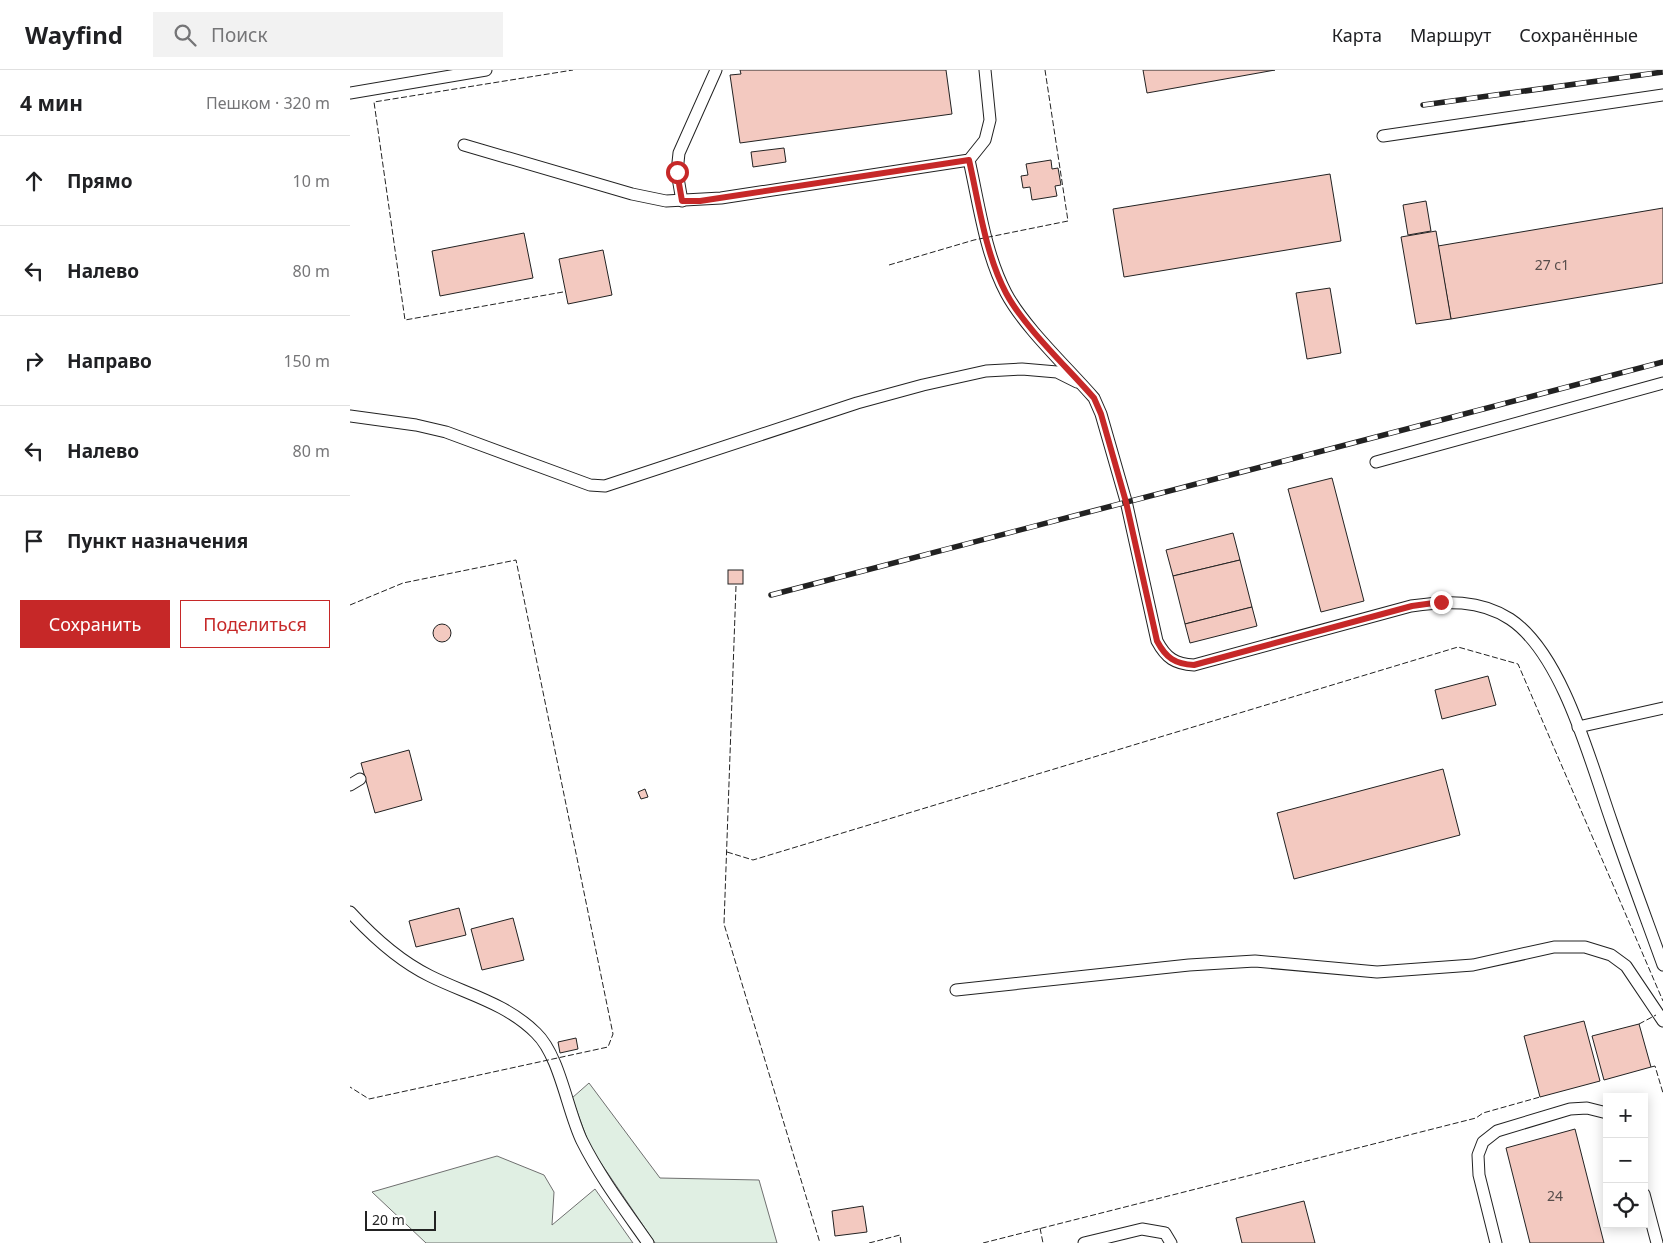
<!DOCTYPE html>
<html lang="ru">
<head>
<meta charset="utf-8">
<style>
  body { margin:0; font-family:"Noto Sans",sans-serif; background:#f2f2f2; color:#202124 }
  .controls { position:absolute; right:15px; bottom:15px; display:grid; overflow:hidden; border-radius:0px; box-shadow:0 2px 12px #0003 }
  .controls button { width:45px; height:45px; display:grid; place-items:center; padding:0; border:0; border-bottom:1px solid #e0e0e0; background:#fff; color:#202124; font:25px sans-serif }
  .scale { position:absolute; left:15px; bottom:12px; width:71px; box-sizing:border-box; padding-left:5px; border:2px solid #222; border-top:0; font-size:14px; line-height:18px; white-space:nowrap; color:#222; -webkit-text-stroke:4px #fff; paint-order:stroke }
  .stop { position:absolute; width:15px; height:15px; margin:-11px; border:4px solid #c62828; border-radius:50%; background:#fff }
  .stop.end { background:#c62828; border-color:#fff; box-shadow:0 1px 5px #0008 }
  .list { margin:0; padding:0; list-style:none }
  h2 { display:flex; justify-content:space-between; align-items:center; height:65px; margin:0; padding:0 20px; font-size:21px }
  h2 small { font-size:16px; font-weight:400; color:#757577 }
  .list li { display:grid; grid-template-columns:32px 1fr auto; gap:15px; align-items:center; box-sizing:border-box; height:90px; padding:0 20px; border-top:1px solid #e0e0e0 }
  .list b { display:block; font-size:19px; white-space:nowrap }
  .list em { font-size:16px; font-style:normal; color:#757577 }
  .actions { display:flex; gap:10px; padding:15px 20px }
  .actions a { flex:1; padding:11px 0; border:1px solid #c62828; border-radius:0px; text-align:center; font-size:18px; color:#c62828 }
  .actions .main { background:#c62828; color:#fff }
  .icon { flex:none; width:28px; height:28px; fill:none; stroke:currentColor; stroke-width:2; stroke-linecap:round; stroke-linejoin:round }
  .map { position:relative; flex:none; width:1313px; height:1173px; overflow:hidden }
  header { display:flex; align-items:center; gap:30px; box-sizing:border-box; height:70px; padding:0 25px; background:#fff; border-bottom:1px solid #e0e0e0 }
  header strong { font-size:24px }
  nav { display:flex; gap:28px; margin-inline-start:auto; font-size:18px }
  .search { width:350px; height:45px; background:#f2f2f2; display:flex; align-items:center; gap:12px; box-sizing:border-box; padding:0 18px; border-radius:0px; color:#757577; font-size:19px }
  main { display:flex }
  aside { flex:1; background:#fff }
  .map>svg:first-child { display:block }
  .green { fill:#e0efe3; stroke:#6f6f6f }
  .building { fill:#f3c9c0; stroke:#222 }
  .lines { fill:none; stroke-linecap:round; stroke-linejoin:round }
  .service-casing { stroke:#222; stroke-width:13 }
  .service { stroke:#fff; stroke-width:11 }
  .rail-casing { stroke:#222; stroke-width:5.5 }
  .rail { stroke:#fff; stroke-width:4; stroke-dasharray:11; stroke-linecap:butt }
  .fence { stroke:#222; stroke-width:1; stroke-dasharray:6 2.5; stroke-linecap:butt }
  .route { stroke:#c62828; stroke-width:6 }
  .labels { text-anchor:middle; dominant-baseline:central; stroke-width:4; stroke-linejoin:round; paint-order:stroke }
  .number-label { font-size:14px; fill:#564c4a }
</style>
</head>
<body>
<header>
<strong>Wayfind</strong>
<div class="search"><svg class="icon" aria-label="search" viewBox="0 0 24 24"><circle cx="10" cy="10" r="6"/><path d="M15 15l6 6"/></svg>Поиск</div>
<nav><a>Карта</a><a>Маршрут</a><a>Сохранённые</a></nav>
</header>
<main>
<aside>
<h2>4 мин<small>Пешком · 320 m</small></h2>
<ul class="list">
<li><svg class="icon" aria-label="ahead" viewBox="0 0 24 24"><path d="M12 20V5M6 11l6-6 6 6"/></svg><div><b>Прямо</b></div><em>10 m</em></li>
<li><svg class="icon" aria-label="left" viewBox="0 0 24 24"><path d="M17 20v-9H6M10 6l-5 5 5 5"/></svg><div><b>Налево</b></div><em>80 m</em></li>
<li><svg class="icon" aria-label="right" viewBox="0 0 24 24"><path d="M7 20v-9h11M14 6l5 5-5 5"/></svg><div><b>Направо</b></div><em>150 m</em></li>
<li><svg class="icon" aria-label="left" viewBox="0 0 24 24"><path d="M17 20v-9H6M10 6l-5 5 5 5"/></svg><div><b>Налево</b></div><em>80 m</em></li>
<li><svg class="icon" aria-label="arrive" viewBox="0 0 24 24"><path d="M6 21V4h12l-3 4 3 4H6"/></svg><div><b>Пункт назначения</b></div></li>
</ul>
<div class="actions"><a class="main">Сохранить</a><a>Поделиться</a></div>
</aside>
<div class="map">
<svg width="1313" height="1173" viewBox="0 0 1313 1173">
  <rect width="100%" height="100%" fill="#fff"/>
  <g class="green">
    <path d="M 239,1013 L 310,1108 L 409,1110 L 427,1173 L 305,1173 L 240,1077 L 222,1028 Z"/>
    <path d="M 147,1086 L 194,1105 L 204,1122 L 202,1155 L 245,1119 L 283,1173 L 76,1173 L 22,1122 Z"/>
  </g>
  <g class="building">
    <path d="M 390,0 L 596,0 L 602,44 L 390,73 L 380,5 L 391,4 Z"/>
    <path d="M 793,0 L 925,0 L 797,23 Z"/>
    <path d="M 434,78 L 436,92 L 403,97 L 401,82 Z"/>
    <path d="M 701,90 L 702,99 L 708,98 L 711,115 L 705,116 L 707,126 L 682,130 L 680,117 L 673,118 L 671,106 L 678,105 L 676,94 Z"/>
    <path d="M 980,104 L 991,171 L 774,207 L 763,139 Z"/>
    <path d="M 1076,131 L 1081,161 L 1058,165 L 1053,135 Z"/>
    <path d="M 1313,138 L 1313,213 L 1101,249 L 1088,176 Z"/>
    <path d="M 1086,161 L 1101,249 L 1066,254 L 1051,167 Z"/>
    <path d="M 174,163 L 183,208 L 90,226 L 82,181 Z"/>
    <path d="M 253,180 L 262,225 L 218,234 L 209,189 Z"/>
    <path d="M 980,218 L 991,283 L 957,289 L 946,223 Z"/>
    <path d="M 982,408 L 1014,531 L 971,542 L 938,419 Z"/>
    <path d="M 883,463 L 890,490 L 823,506 L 816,480 Z"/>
    <path d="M 890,490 L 902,537 L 835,554 L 823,506 Z"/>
    <rect x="378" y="500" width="15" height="14"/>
    <path d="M 902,537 L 907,556 L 840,573 L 835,554 Z"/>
    <circle cx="92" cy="563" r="9"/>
    <path d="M 1138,606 L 1146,635 L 1092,649 L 1085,620 Z"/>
    <path d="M 59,680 L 72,730 L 25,743 L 11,693 Z"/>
    <path d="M 1093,699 L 1110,765 L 944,809 L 927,743 Z"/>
    <path d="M 295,719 L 298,727 L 291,729 L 288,722 Z"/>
    <path d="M 109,838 L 116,865 L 66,877 L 59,851 Z"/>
    <path d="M 163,848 L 174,890 L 132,900 L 121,859 Z"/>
    <path d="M 1234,951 L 1250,1011 L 1190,1027 L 1174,966 Z"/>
    <path d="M 1289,954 L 1301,997 L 1254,1010 L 1242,966 Z"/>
    <path d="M 226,968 L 228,979 L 210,983 L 208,972 Z"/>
    <path d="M 1225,1059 L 1254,1173 L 1180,1173 L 1156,1078 Z"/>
    <path d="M 954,1131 L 965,1173 L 892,1173 L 886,1148 Z"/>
    <path d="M 513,1136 L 517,1162 L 485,1166 L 482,1141 Z"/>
  </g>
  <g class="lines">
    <defs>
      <g id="service">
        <path d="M 0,23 L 136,0"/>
        <path d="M 1033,66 L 1313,25"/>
        <path d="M 114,75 L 282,124 L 316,131 L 371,128 L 619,90 L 635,70 L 640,50 L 635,0"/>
        <path d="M 619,90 C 629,134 635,183 656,223 C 674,257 717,297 744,328 L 751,344 L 776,431 L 807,571 C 816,588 825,594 844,595 L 1061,536 C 1096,531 1129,529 1160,549 C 1213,584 1241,694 1262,753 C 1278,800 1296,848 1313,895"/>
        <path d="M 332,131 L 327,102 L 329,83 L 366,0"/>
        <path d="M 0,346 L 66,355 L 96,362 L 240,415 L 255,416 L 507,333 L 573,315 L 636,301 L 672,299 L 707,302 L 727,312"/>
        <path d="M 1026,392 L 1313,313"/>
        <path d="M 1228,657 L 1313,638"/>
        <path d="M 0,715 L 10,709"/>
        <path d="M 0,842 C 23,867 49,891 80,906 C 116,924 156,933 186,963 C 210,986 217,1040 232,1071 C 250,1107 275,1140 298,1173"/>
        <path d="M 606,920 L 839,895 L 905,891 L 1027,902 L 1123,895 L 1204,877 L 1235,877 L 1261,885 L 1276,896 L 1313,951"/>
        <path d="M 1294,1124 L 1307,1173"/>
        <path d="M 734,1173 L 792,1159 L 815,1163 L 821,1173"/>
        <path d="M 1146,1173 L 1129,1105 L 1128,1085 L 1133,1072 L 1147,1061 L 1220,1039 L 1237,1038 L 1257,1043"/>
      </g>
    </defs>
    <use href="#service" class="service-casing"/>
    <use href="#service" class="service"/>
    <defs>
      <g id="rail">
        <path d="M 1073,35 L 1313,2"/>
        <path d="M 421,525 L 1313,292"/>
      </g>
    </defs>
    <use href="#rail" class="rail-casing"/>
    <use href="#rail" class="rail"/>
    <g class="fence">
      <path d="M 539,195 L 624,170 L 718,151 L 695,0"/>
      <path d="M 213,222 L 55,250 L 24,32 L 223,0"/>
      <path d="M 386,516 L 374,854 L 470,1173"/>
      <path d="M 0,535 L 53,513 L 166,490 L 263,964 L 258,977 L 19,1029 L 0,1017"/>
      <path d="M 377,782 L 403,790 L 1108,577 L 1168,594 L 1313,931"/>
      <path d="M 1289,954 L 1306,945"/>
      <path d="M 1301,997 L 1305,996 L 1313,1023"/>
      <path d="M 690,1158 L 693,1173"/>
      <path d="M 519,1173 L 550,1165 L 551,1173"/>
      <path d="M 633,1173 L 1126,1048 L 1133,1043 L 1190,1027"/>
    </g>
  </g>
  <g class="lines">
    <path class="route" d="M 327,102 L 332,131 L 350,131 L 619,90 C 629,134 635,183 656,223 C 674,257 717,297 744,328 L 751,344 L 776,432 L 807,571 C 816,588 825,594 844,595 L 1062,536 L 1091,532"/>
  </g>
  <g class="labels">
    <g class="number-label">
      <text x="1202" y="194">27 с1</text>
      <text x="1205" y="1125">24</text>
    </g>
  </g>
</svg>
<div class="controls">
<button>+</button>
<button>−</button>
<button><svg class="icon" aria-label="locate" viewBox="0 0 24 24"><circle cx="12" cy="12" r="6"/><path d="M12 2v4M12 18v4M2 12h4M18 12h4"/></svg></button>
</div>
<div class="scale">20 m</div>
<div class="stop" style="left:327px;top:102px"></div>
<div class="stop end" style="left:1091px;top:532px"></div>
</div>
</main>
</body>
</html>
